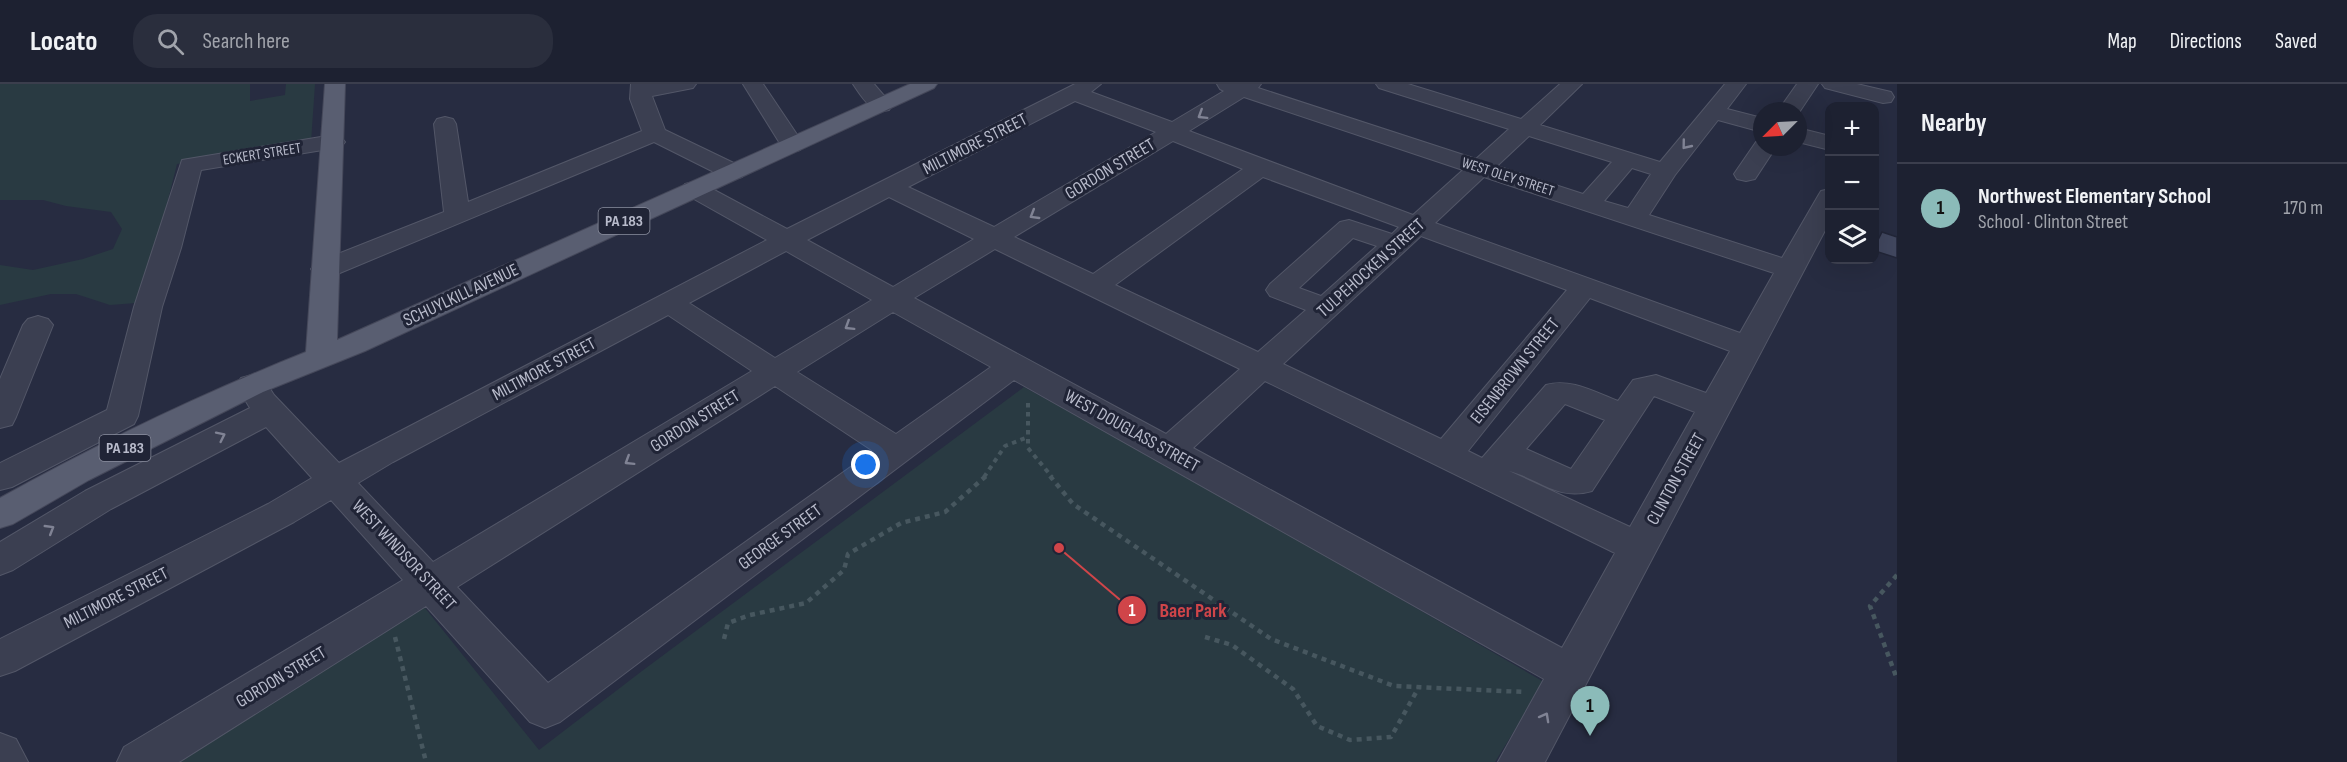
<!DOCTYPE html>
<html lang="en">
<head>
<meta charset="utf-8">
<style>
  body { margin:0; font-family:"Sofia Sans Condensed",sans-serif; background:#2a2e3d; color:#f1f3f6 }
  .controls { position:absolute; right:18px; top:18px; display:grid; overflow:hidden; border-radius:12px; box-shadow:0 6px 24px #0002 }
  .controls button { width:54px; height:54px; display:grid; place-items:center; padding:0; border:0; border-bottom:2px solid #3b3e4d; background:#1d2131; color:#f1f3f6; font:30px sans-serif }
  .compass { position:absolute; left:1753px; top:18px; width:54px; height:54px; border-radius:50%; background:#1d2131; box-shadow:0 6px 24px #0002; rotate:246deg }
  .you { position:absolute; left:866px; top:381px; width:21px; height:21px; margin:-15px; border:4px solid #fff; border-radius:50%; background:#1a73e8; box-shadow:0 0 0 9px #1a73e833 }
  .badge { display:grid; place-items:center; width:39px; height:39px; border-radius:50%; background:#8bbbb9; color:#111; font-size:20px; font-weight:700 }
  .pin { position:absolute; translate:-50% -50px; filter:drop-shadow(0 2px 3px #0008) }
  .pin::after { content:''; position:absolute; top:32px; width:21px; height:18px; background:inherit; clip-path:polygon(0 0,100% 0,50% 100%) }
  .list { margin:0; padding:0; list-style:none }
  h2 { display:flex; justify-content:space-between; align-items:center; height:78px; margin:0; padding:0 24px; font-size:26px }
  h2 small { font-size:20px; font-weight:400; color:#a0a3ab }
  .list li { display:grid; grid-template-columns:39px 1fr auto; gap:18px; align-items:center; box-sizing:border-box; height:90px; padding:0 24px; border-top:2px solid #3b3e4d }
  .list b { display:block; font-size:22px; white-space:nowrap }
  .list p { margin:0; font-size:20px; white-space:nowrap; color:#a0a3ab }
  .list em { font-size:20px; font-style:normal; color:#a0a3ab }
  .icon { flex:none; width:33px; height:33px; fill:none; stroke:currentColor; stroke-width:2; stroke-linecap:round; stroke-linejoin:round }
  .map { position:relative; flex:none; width:1897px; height:678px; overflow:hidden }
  header { display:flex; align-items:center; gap:36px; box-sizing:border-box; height:84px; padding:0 30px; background:#1d2131; border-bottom:2px solid #3b3e4d }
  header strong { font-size:28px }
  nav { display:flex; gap:33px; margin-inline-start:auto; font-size:21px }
  .search { width:420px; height:54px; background:#2a2e3d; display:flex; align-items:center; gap:15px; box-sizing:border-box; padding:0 21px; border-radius:24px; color:#a0a3ab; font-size:22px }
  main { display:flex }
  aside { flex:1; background:#1d2131 }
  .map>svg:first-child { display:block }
  .green { fill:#293a42 }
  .building { fill:#41475f; stroke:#222638; stroke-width:1.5 }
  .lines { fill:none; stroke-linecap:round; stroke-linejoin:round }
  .minor-casing { stroke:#535768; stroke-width:2 }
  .major-casing { stroke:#45485a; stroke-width:2 }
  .path-far1 { stroke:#47575f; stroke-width:4; stroke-dasharray:4.5 4.5; stroke-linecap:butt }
  .path { stroke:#47575f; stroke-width:4.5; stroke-dasharray:5 5; stroke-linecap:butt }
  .minor { fill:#3b3f51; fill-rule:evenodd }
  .major { fill:#595e71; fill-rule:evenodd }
  .oneway { stroke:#808394 }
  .labels { text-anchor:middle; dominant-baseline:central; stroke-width:6; stroke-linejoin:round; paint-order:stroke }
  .far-street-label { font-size:15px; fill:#b8bbcb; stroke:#202436 }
  .shield { fill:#202436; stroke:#8a8e9e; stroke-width:1.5 }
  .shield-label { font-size:16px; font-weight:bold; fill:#b8bbcb }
  .street-label { font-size:18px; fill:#b8bbcb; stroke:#202436 }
  .leader { fill:none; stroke:#d04549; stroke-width:2 }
  .callout-dot { fill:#d04549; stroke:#202436; stroke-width:2 }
  .mark-label { font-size:18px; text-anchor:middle; font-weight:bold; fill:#fff }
  .callout-label { font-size:20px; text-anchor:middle; font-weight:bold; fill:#d04549; stroke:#202436; stroke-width:6; stroke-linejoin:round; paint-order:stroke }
</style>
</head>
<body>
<header>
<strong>Locato</strong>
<div class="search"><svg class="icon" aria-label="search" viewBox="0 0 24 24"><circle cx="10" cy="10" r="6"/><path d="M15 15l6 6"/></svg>Search here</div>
<nav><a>Map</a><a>Directions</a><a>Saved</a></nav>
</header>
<main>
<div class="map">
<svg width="1897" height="678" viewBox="0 0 1897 678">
  <rect width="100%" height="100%" fill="#272c41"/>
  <g class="green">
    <path d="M 0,0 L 250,0 L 250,17 L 285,11 L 286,0 L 315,0 L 311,58 L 177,80 L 157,160 L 136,219 L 110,221 L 76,210 L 51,210 L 0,221 L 0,181 L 33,186 L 83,175 L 113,165 L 122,145 L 111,128 L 66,122 L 43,116 L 0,116 Z"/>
    <path d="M 1024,303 L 1215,408 L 1544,598 L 1495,678 L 166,678 L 421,519 L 539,666 L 642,587 Z"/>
  </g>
  <path class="building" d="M 1882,148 L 1897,153 L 1897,174 L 1875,167 L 1875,162 Z"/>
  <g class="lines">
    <defs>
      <g id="minor">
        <path d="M 631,0 L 696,0 L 693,4 L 652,12 L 665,46 L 742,83 L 745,88 L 742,93 L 733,95 L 724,93 L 654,58 L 335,191 L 325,193 L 315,191 L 311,185 L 315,179 L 444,128 L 434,40 L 437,35 L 445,33 L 453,35 L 456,40 L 468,118 L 642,47 L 630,15 Z"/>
        <path d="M 743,0 L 763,0 L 804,61 L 800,66 L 792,68 L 784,66 Z"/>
        <path d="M 853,0 L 874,0 L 892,21 L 889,26 C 871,30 862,13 853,0 Z"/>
        <path d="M 1075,0 L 1101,0 L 1091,8 L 1172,38 L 1224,7 L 1220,5 L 1217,0 L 1261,0 L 1258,4 L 1476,75 L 1509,45 L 1379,4 L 1376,0 L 1408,0 L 1521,35 L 1560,0 L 1582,0 L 1540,41 L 1660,78 L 1725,0 L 1746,0 L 1727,25 L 1762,34 L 1762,48 L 1718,36 L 1675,91 L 1649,131 L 1782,174 L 1818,112 L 1821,107 L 1830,105 L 1830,137 L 1545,678 L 1498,678 L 1544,595 L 1014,296 L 560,638 L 545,644 L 530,638 L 426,522 L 179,678 L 117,678 L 124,663 L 403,496 L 331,416 L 294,438 L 15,587 L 0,592 L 0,555 L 268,420 L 312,394 L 266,343 L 111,425 L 13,486 L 0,491 L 0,458 L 85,407 L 250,324 L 236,301 L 241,294 L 252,291 L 263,294 L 274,311 L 339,379 L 767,156 L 685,110 L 682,105 L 685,100 L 694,98 L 703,100 L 787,145 ZM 1244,13 L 1463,86 L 1413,131 L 1189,47 ZM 1075,17 L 1156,48 L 994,143 L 908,103 ZM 1529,52 L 1612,78 L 1583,110 L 1497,82 ZM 1173,57 L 1243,85 L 1093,190 L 1014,153 ZM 1632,84 L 1651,90 L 1628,124 L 1604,117 ZM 1263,93 L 1399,143 L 1392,150 L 1349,136 L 1340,138 L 1270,200 L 1266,206 L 1270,212 L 1306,226 L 1258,268 L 1115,201 ZM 1484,93 L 1774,189 L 1740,249 L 1435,139 ZM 889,113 L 974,155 L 893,203 L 807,156 ZM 1421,152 L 1567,206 L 1441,355 L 1283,280 ZM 1353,154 L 1377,162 L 1321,212 L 1299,204 ZM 995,165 L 1240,285 L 1166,350 L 914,214 ZM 786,167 L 872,216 L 775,274 L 689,219 ZM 1590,214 L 1730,267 L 1706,309 L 1656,291 L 1633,296 L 1618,317 C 1594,308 1571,294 1546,301 L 1482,374 L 1468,367 ZM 893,228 L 991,283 L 896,350 L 797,288 ZM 668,231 L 752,287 L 433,478 L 358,399 L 393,378 ZM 1265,297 L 1615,469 L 1562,564 L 1193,364 ZM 775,302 L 873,367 L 548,599 L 457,503 ZM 1654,312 L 1695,328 L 1630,443 L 1509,387 C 1540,395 1557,417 1592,407 ZM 1565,320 L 1605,336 L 1571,385 L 1526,365 Z"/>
        <path d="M 1797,0 L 1818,0 L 1798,30 L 1798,27 L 1778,27 Z"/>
        <path d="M 1822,0 L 1857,0 L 1891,8 L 1894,13 L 1891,18 L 1883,19 L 1825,4 Z"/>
        <path d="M 1798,44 L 1830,52 L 1830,66 L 1798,58 Z"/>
        <path d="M 333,51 L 341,53 L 345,58 L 341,63 L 201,86 L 181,164 L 162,223 L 138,332 L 134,340 L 12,403 L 0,406 L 0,379 L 107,326 L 134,223 L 182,76 Z"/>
        <path d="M 1762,57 L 1762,63 L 1776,63 L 1755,95 L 1746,97 L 1737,95 L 1734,90 L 1756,58 Z"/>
        <path d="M 38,232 L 48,235 L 53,241 L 16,333 L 12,341 L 0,344 L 0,295 L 23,241 L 28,235 Z"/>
        <path d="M 0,649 L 16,655 L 28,678 L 0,678 Z"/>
      </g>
      <path id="major" d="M 325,0 L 345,0 L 337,256 L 910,0 L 937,0 L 934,4 L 365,267 L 263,308 L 89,396 L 13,440 L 0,444 L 0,414 C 99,359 201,310 306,268 Z"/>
    </defs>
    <use href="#minor" class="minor-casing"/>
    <use href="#major" class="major-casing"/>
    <g class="path-far1">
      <path d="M 1028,319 L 1028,364 L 1052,393"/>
      <path d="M 984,393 L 1005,362 L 1028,353"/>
    </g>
    <g class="path">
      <path d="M 1050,392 L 1073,420 L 1271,555 L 1394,602 L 1525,608"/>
      <path d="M 1897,491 L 1870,522 L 1897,595"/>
      <path d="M 395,553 L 426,678"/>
      <path d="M 1205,553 L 1232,561 L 1293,605 L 1317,642 L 1350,656 L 1391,653 L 1419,603"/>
      <path d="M 724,555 L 728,539 L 750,531 L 806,519 L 844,486 L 848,470 L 901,439 L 945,428 L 986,392"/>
    </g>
    <use href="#minor" class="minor"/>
    <use href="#major" class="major"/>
  </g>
  <defs><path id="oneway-chevron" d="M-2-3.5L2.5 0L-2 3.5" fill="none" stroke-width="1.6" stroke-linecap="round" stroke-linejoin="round" transform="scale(1.5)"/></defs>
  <g class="oneway">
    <use href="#oneway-chevron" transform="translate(1202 31) rotate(148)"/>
    <use href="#oneway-chevron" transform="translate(1686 61) rotate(129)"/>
    <use href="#oneway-chevron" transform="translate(1034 131) rotate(149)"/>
    <use href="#oneway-chevron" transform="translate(849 242) rotate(148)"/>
    <use href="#oneway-chevron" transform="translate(221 352) rotate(-26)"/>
    <use href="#oneway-chevron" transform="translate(629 377) rotate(148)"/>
    <use href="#oneway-chevron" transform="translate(50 445) rotate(-31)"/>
    <use href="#oneway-chevron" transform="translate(1545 633) rotate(-61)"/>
  </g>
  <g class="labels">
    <g class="far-street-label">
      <text transform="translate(262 70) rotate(-9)">ECKERT STREET</text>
      <text transform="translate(1508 93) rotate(18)">WEST OLEY STREET</text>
    </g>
    <g class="shield">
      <rect x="598.5" y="124" width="51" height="26" rx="4.5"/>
      <rect x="99.5" y="351" width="51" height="26" rx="4.5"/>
    </g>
    <g class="shield-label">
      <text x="624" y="137">PA 183</text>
      <text x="125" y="364">PA 183</text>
    </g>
    <g class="street-label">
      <text transform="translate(975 60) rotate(-27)">MILTIMORE STREET</text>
      <text transform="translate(1110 85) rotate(-31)">GORDON STREET</text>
      <text transform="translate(1371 184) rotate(-42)">TULPEHOCKEN STREET</text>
      <text transform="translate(461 211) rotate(-25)">SCHUYLKILL AVENUE</text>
      <text transform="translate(544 285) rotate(-28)">MILTIMORE STREET</text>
      <text transform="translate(1515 287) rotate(-51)">EISENBROWN STREET</text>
      <text transform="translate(695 337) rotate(-32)">GORDON STREET</text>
      <text transform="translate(1132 347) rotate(29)">WEST DOUGLASS STREET</text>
      <text transform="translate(1676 395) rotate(-61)">CLINTON STREET</text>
      <text transform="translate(780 453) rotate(-36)">GEORGE STREET</text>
      <text transform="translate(404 471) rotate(47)">WEST WINDSOR STREET</text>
      <text transform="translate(116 514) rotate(-27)">MILTIMORE STREET</text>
      <text transform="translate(281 593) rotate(-31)">GORDON STREET</text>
    </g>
  </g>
  <path class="leader" d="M1059 464L1132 526"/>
  <g class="callout-dot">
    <circle cx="1059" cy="464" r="6"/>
    <circle cx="1132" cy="526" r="15"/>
  </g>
  <g class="mark-label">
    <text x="1132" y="532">1</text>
  </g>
  <g class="callout-label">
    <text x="1193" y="533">Baer Park</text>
  </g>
</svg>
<div class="controls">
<button>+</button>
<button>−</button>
<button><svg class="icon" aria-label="layers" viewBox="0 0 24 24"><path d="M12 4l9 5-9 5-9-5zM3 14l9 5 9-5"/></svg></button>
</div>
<svg class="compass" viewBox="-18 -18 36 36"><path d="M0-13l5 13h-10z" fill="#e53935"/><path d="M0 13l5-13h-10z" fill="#a0a3ab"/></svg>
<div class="you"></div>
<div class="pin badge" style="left:1590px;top:652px">1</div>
</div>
<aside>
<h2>Nearby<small></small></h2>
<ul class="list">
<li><span class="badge">1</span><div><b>Northwest Elementary School</b><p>School · Clinton Street</p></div><em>170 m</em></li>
</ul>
</aside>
</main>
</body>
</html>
